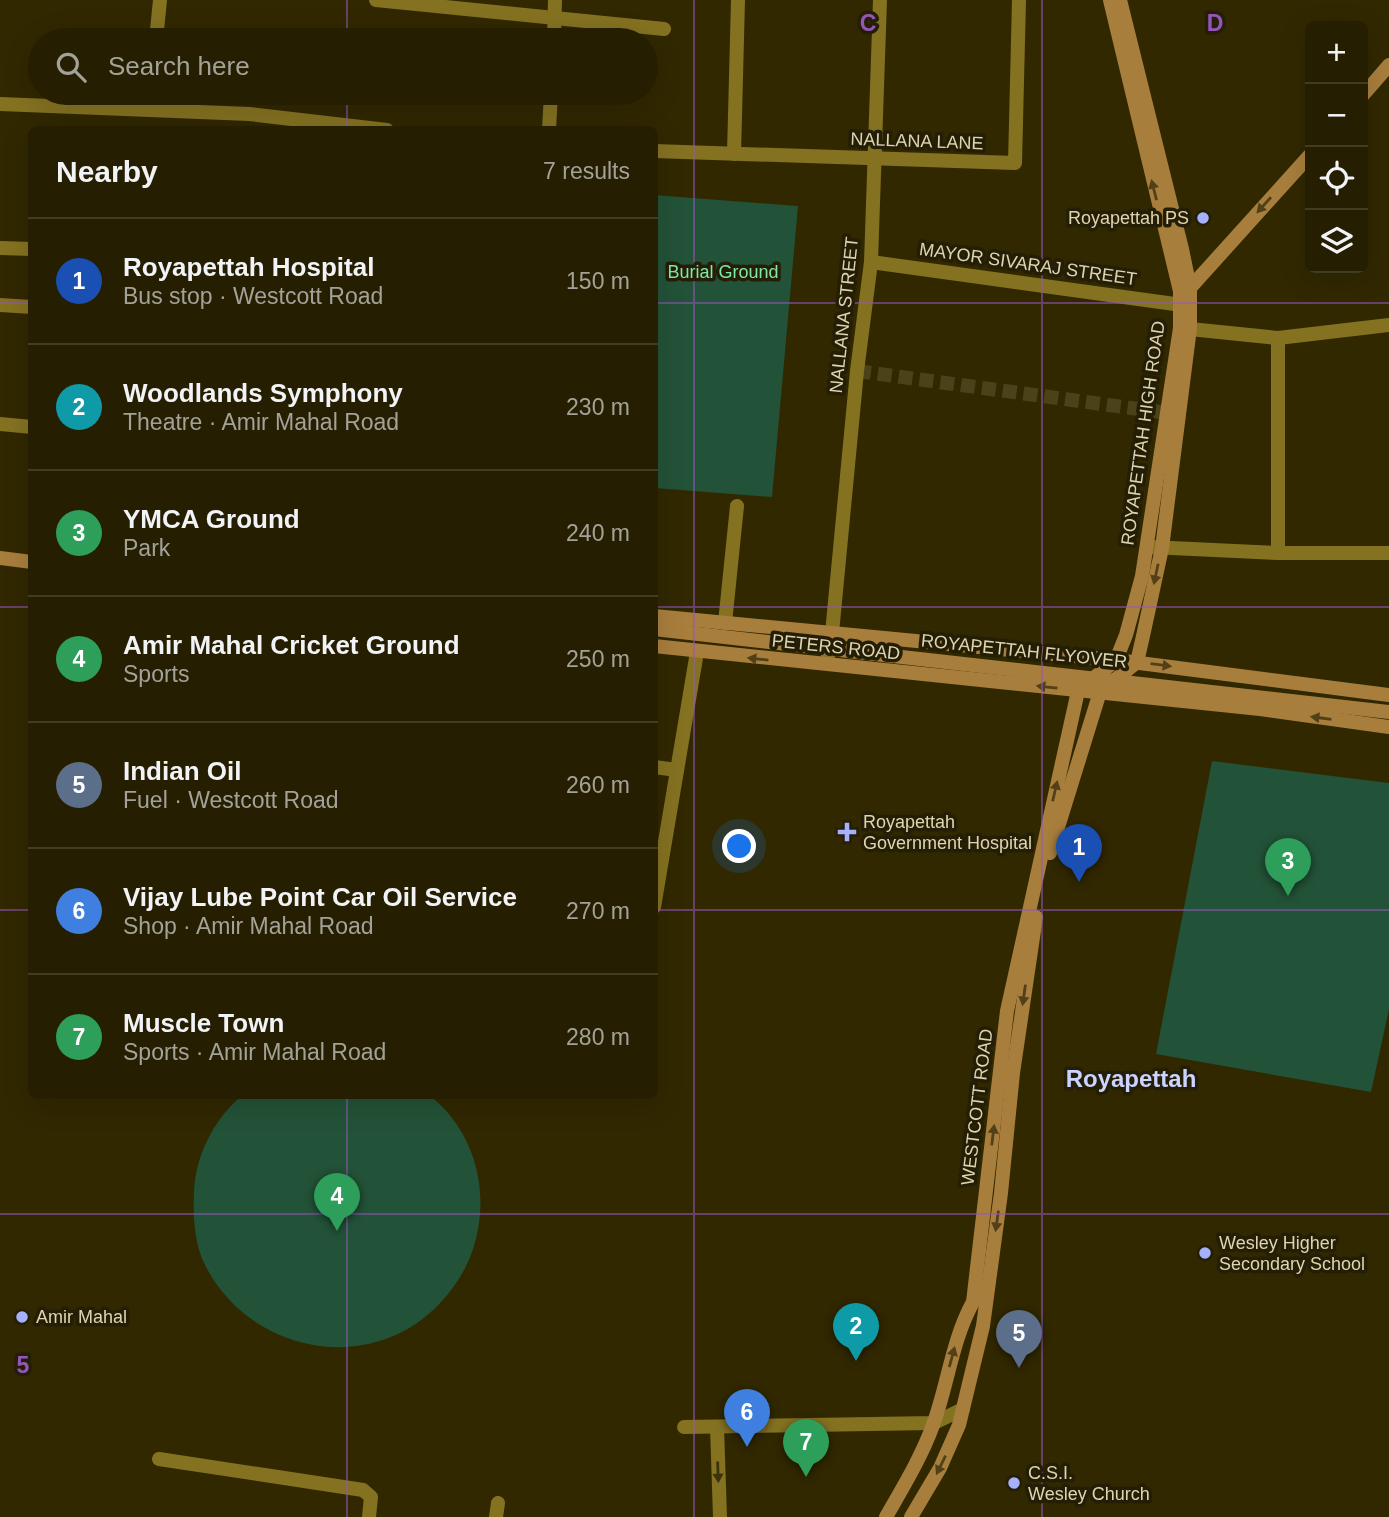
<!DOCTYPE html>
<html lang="en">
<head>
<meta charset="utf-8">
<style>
  body { margin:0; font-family:Helvetica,sans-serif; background:#2d270a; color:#f1f3f6 }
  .controls { position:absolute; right:21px; top:21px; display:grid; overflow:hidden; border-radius:10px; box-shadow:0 7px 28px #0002 }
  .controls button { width:63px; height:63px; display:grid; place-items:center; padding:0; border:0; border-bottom:2px solid #423c22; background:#251e00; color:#f1f3f6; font:35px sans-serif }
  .you { position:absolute; left:740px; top:847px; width:24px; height:24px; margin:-18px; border:5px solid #fff; border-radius:50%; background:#1a73e8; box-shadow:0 0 0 10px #1a73e833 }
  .badge { display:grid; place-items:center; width:46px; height:46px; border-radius:50%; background:#a5b1fc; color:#fff; font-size:23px; font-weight:700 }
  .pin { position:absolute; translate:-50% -58px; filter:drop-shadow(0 2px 4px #0008) }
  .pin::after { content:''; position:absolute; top:37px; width:24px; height:21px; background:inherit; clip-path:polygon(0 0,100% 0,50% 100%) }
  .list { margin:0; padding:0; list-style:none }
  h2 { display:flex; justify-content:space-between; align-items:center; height:91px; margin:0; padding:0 28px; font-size:30px }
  h2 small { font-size:23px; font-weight:400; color:#a3a299 }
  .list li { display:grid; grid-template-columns:46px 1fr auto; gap:21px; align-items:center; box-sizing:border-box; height:126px; padding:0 28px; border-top:2px solid #423c22 }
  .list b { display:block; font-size:26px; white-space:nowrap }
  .list p { margin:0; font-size:23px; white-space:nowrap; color:#a3a299 }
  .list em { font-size:23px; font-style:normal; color:#a3a299 }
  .icon { flex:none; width:38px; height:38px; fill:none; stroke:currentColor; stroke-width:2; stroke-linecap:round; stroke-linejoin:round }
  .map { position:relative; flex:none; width:1389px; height:1517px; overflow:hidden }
  .search { position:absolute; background:#251e00; box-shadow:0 7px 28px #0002; left:28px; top:28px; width:630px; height:77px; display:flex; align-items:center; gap:18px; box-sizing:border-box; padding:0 24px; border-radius:38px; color:#a3a299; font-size:26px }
  .panel { position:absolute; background:#251e00; box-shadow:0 7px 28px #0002; left:28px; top:126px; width:630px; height:973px; border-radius:10px }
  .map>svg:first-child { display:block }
  .green { fill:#225237 }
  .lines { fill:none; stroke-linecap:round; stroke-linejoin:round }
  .minor-tunnel { stroke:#4b421a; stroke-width:14; stroke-dasharray:14 7; stroke-linecap:butt }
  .minor { stroke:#847221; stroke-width:14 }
  .secondary { stroke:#a87e3d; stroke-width:14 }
  .oneway { fill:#524019 }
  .oneway2 { fill:#3c330d }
  .grid { fill:none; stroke:#9456bb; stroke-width:2; stroke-opacity:0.55 }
  .poi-dot { fill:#a5b1fc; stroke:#241e06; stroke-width:2.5 }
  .labels { text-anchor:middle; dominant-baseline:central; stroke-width:7; stroke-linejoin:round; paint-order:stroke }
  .street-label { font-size:18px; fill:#ded5b0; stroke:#241e06 }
  .poi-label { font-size:18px; fill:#ded5b0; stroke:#241e06; text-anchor:start }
  .park-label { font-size:18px; fill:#7ee8a9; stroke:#241e06 }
  .district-label { font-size:24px; font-weight:bold; fill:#cbd3fe; stroke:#241e06 }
  .grid-label { font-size:23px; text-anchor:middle; font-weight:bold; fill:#9456bb; stroke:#241e06; stroke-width:7; stroke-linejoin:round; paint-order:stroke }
</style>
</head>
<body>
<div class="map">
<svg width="1389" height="1517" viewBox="0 0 1389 1517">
  <rect width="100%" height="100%" fill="#312800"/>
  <g class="green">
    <path d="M 654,195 L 798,206 L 772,497 L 655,488 Z"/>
    <path d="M 1212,761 L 1389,783 L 1389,1009 L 1371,1092 L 1156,1054 Z"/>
    <path d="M 242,1096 L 430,1096 C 468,1125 486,1176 479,1223 C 475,1251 465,1273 448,1294 C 381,1378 252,1358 205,1265 C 194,1243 193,1216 194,1192 C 195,1157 214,1118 242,1096 Z"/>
  </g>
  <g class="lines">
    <path class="minor-tunnel" d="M 857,371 L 1168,413"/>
    <g class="minor">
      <path d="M 376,0 L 664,29"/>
      <path d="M 156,40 L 160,0"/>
      <path d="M 554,40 L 555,0"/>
      <path d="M 0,104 L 249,114 L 387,130"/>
      <path d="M 151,109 L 152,93"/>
      <path d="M 549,130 L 551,93"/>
      <path d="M 654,151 L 1015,163 L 1019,0"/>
      <path d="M 734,154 L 738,0"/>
      <path d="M 0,248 L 32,249"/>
      <path d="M 871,262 L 1189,306"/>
      <path d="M 0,305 L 32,307"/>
      <path d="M 1180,328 L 1278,338 L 1389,325"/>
      <path d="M 0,424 L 32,427"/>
      <path d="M 1150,547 L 1278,553 L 1389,553"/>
      <path d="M 1278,553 L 1278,338"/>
      <path d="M 725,623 L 737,506"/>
      <path d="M 827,661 L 832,633 L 857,371 L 871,262 L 880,0"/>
      <path d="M 654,767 L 677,770"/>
      <path d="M 654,907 L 697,652"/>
      <path d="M 684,1427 L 934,1423 L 963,1409"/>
      <path d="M 717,1427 L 720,1517"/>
      <path d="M 159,1459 L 363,1490 L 371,1497 L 369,1517"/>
      <path d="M 496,1517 L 498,1503"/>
    </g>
    <g class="secondary">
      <path d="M 1363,95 L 1389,65"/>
      <path d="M 1185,289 L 1190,288 L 1310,155"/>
      <path d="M 0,558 L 32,562"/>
      <path d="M 654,616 L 1116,660 L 1389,695"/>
      <path d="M 654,629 L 1389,712"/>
      <path d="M 654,646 L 1260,709 L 1389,727"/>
      <path d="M 1050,853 L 1100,692 L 1137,662 L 1143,636 L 1162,548 L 1190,328 L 1190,288 L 1182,249 L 1120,0"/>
      <path d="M 886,1517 C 903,1487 921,1458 933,1425 C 948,1384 952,1340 973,1302 L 1007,1011 L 1078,691 L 1116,660 L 1126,635 L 1142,576 L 1180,328 L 1180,291 L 1110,0"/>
      <path d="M 911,1517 L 940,1468 L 959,1425 L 983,1326 L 1001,1193 L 1013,1073 L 1036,917"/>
    </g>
  </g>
  <defs><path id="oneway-solid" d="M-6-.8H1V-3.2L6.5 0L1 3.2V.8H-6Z" transform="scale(1.75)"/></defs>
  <g class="oneway">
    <use href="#oneway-solid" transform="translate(1154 190) rotate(-104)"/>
    <use href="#oneway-solid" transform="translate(1264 205) rotate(132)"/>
    <use href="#oneway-solid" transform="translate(1156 574) rotate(102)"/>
    <use href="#oneway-solid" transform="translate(758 659) rotate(-174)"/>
    <use href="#oneway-solid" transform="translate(1161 665) rotate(7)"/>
    <use href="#oneway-solid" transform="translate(1047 687) rotate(-174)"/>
    <use href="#oneway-solid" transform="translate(1321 718) rotate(-172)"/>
    <use href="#oneway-solid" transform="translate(1055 791) rotate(-77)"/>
    <use href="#oneway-solid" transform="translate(1024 995) rotate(98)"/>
    <use href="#oneway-solid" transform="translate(993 1135) rotate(-83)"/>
    <use href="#oneway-solid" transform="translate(997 1221) rotate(98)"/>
    <use href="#oneway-solid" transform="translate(952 1357) rotate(-75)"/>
    <use href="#oneway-solid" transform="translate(941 1465) rotate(116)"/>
  </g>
  <use class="oneway2" href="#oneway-solid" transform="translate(718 1472) rotate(88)"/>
  <path class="grid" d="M 347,0 L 347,40M 694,0 L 694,1517M 1042,0 L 1042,1517M 347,93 L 347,130M 0,303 L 32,303M 654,303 L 1389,303M 0,607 L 32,607M 654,607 L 1389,607M 0,910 L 32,910M 654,910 L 1389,910M 347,1096 L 347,1517M 0,1214 L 1389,1214"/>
  <g class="poi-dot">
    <circle cx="1203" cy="218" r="7"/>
    <path d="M843.5 821.5h7v7h7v7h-7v7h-7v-7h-7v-7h7z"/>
    <circle cx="1205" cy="1253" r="7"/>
    <circle cx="22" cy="1317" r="7"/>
    <circle cx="1014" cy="1483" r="7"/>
  </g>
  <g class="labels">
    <g class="street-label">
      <text transform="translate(917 141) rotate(2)">NALLANA LANE</text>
      <text transform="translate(1028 264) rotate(8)">MAYOR SIVARAJ STREET</text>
      <text transform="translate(844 315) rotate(-84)">NALLANA STREET</text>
      <text transform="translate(1143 433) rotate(-82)">ROYAPETTAH HIGH ROAD</text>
      <text transform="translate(836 647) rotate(6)">PETERS ROAD</text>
      <text transform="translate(1024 651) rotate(6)">ROYAPETTAH FLYOVER</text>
      <text transform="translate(977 1107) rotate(-83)">WESTCOTT ROAD</text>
    </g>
    <g class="poi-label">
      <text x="1189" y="218" text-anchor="end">Royapettah PS</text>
      <text x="863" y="822">Royapettah<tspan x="863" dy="21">Government Hospital</tspan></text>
      <text x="1219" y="1243">Wesley Higher<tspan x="1219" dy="21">Secondary School</tspan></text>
      <text x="36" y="1317">Amir Mahal</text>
      <text x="1028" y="1473">C.S.I.<tspan x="1028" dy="21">Wesley Church</tspan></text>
    </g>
    <g class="park-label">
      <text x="723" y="272">Burial Ground</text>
    </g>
    <g class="district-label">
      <text x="1131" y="1078">Royapettah</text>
    </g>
  </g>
  <g class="grid-label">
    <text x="868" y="31">C</text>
    <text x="1215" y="31">D</text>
    <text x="23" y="1373">5</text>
  </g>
</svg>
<div class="controls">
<button>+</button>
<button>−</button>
<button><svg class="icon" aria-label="locate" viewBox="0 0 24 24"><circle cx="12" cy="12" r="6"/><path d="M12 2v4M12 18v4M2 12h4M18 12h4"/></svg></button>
<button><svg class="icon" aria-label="layers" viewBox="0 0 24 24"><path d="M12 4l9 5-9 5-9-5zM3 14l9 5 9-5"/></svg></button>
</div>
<div class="you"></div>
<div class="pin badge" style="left:1079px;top:882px;background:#1a4fb4">1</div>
<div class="pin badge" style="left:856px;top:1361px;background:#0f9aa8">2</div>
<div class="pin badge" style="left:1288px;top:896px;background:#2e9e5b">3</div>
<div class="pin badge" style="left:337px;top:1231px;background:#2e9e5b">4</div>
<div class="pin badge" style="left:1019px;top:1368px;background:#5c6f8a">5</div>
<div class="pin badge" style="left:747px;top:1447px;background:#3f7fe0">6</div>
<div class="pin badge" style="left:806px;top:1477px;background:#2e9e5b">7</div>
<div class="search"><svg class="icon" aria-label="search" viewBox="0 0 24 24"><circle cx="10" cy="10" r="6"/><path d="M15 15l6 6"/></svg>Search here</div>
<section class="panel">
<h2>Nearby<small>7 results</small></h2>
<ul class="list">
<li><span class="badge" style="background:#1a4fb4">1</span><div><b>Royapettah Hospital</b><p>Bus stop · Westcott Road</p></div><em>150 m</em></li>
<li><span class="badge" style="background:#0f9aa8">2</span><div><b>Woodlands Symphony</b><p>Theatre · Amir Mahal Road</p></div><em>230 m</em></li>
<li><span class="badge" style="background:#2e9e5b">3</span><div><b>YMCA Ground</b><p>Park</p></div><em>240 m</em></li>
<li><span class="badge" style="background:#2e9e5b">4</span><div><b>Amir Mahal Cricket Ground</b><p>Sports</p></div><em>250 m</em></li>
<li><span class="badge" style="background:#5c6f8a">5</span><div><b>Indian Oil</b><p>Fuel · Westcott Road</p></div><em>260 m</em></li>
<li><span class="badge" style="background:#3f7fe0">6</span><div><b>Vijay Lube Point Car Oil Service</b><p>Shop · Amir Mahal Road</p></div><em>270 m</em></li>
<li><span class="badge" style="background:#2e9e5b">7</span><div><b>Muscle Town</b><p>Sports · Amir Mahal Road</p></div><em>280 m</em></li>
</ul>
</section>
</div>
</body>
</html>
